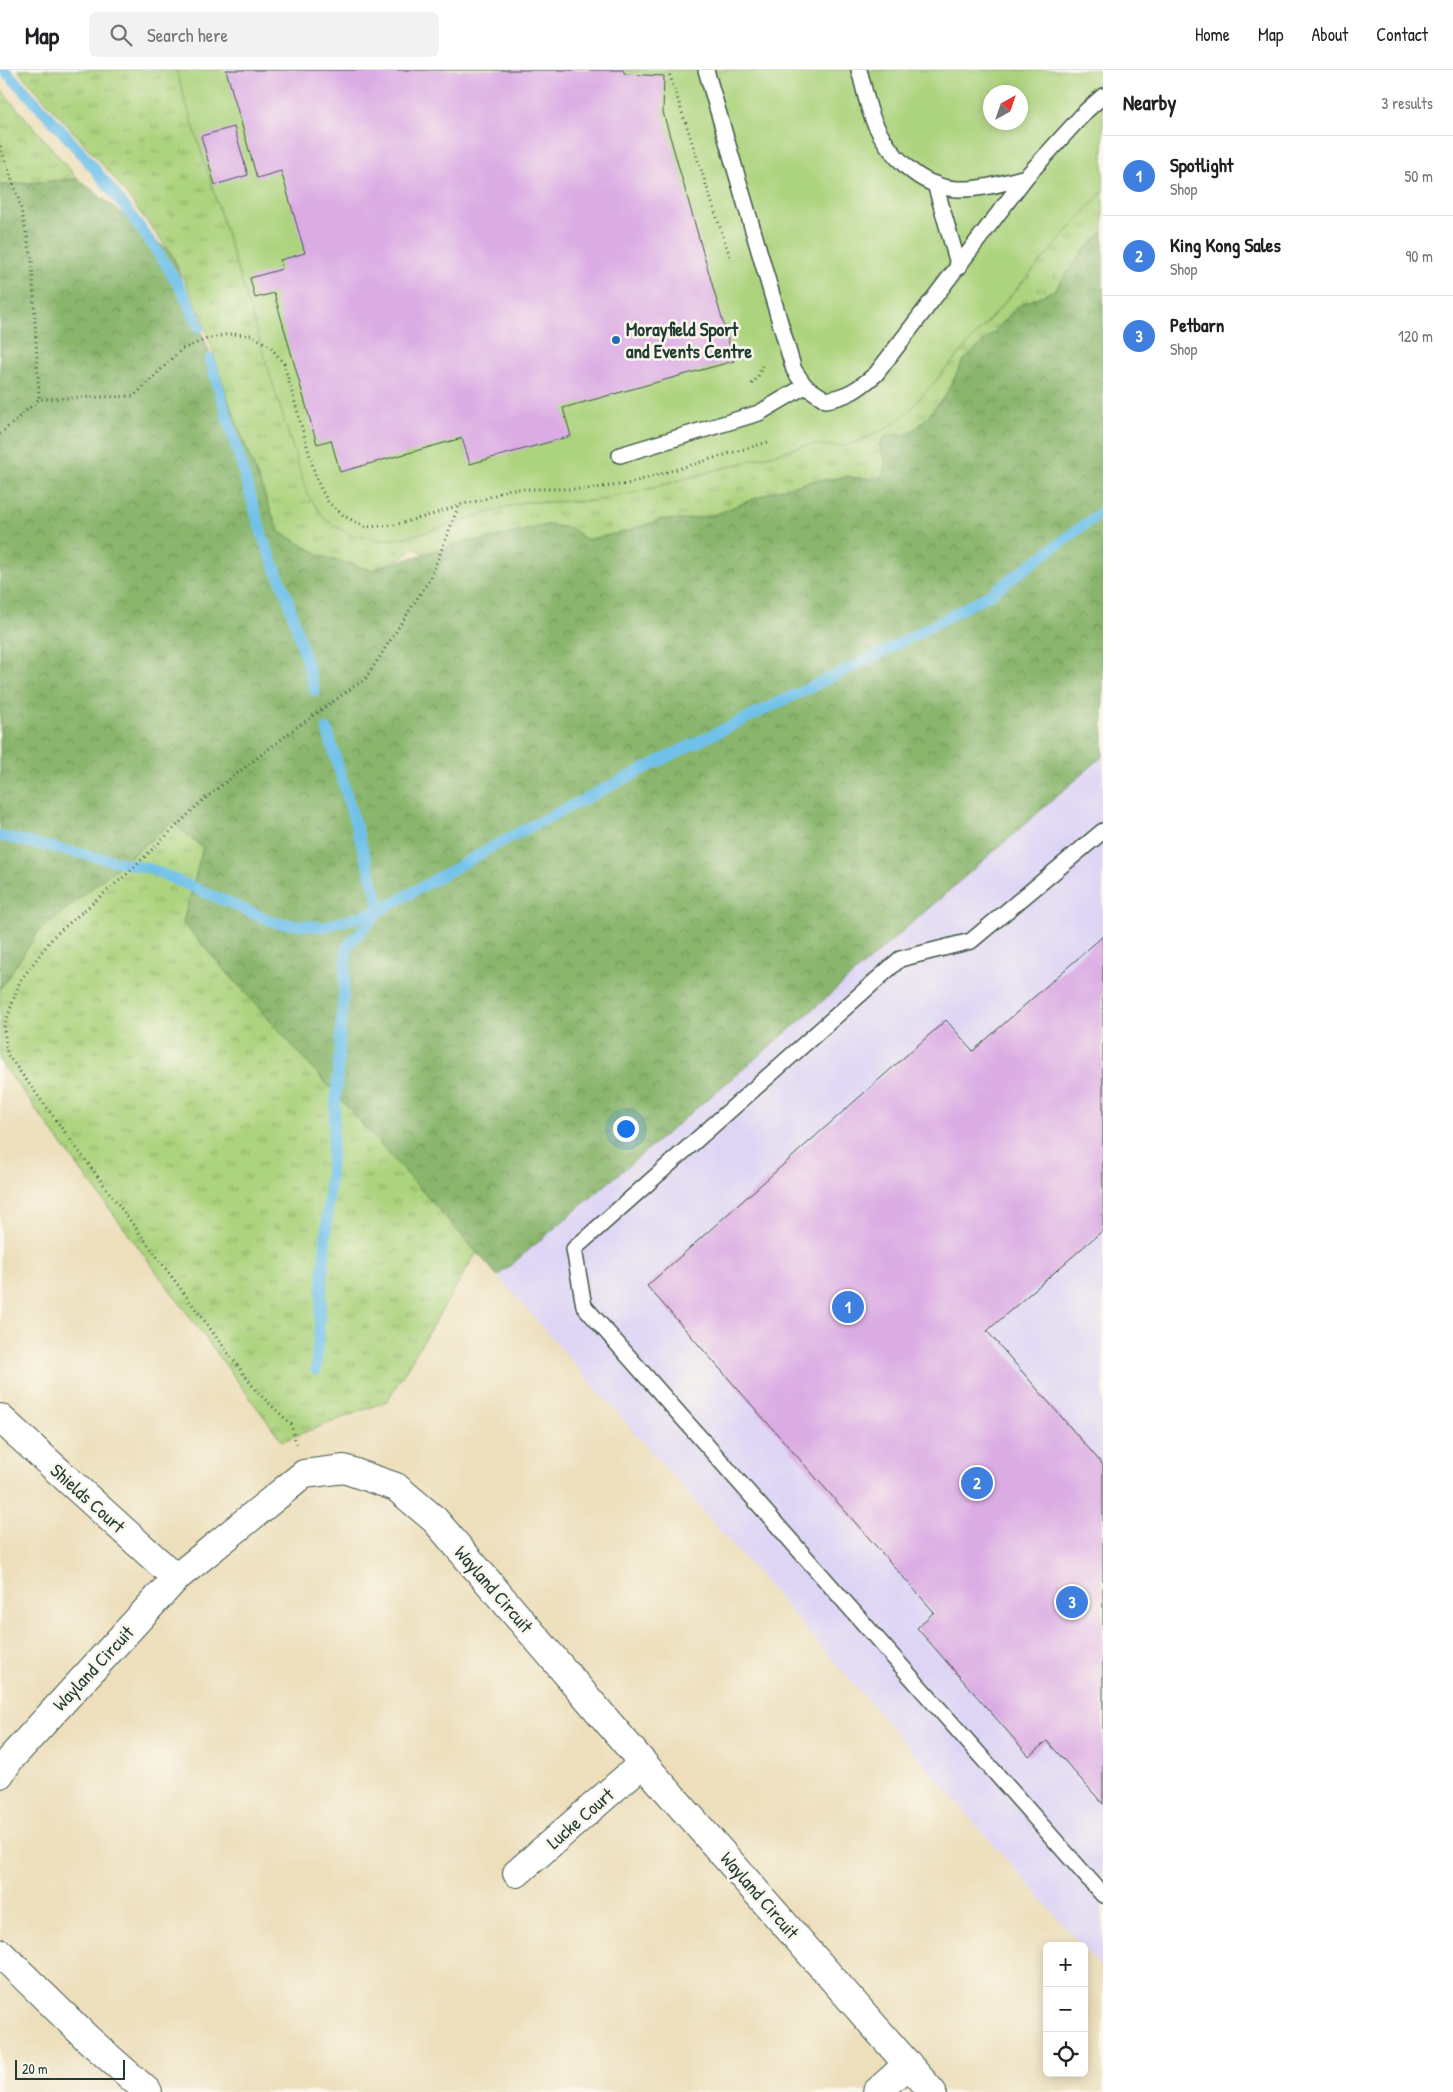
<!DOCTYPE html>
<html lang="en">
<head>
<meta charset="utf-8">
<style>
  body { margin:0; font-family:"Patrick Hand",sans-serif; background:#f2f2f2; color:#202124 }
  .controls { position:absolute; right:15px; bottom:15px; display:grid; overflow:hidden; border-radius:8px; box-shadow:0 2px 12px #0003 }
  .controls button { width:45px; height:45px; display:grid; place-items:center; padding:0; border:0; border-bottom:1px solid #e0e0e0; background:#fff; color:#202124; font:25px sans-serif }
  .compass { position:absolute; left:983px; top:15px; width:45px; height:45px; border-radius:50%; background:#fff; box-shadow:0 2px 12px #0003; rotate:40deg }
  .scale { position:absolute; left:15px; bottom:12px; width:110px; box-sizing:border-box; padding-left:5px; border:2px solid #1f3d34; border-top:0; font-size:14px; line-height:18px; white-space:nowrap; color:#1f3d34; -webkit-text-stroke:4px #fbf7ec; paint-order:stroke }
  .you { position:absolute; left:625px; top:1058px; width:18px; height:18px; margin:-12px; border:4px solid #fff; border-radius:50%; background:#1a73e8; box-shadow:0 0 0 8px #1a73e833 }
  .badge { display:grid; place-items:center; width:32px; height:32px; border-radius:50%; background:#111827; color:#fff; font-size:16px; font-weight:700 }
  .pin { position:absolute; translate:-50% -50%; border:2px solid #fff; box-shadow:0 1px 5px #0006 }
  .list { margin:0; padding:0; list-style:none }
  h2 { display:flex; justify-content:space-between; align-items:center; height:65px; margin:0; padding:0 20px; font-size:21px }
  h2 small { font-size:16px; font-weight:400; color:#757577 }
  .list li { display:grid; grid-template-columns:32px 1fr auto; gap:15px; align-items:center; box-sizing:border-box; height:80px; padding:0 20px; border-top:1px solid #e0e0e0 }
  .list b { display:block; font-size:19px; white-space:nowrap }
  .list p { margin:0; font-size:16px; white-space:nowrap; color:#757577 }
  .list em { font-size:16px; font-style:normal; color:#757577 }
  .icon { flex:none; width:28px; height:28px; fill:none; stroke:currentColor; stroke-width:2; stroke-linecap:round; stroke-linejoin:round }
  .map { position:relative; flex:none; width:1103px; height:2022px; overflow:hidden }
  header { display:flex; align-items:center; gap:30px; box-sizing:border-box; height:70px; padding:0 25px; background:#fff; border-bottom:1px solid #e0e0e0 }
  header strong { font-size:24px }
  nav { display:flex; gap:28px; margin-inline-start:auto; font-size:18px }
  .search { width:350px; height:45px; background:#f2f2f2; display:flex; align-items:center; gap:12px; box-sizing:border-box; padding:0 18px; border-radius:8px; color:#757577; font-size:19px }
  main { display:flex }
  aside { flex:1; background:#fff }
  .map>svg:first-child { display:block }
  .built { fill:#ded5f5 }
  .grass { fill:url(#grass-tufts); stroke:#668858 }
  .forest { fill:url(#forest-crowns); stroke:#547950 }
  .pitch { fill:#acd37d; stroke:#668858; fill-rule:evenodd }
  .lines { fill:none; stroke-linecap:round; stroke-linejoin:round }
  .stream { stroke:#6fc1ea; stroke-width:11 }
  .building { fill:#dbace4 }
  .service-casing { stroke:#3e5548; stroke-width:18 }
  .minor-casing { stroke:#3e5548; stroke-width:30 }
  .path { stroke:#3e5548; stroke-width:3; stroke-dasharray:1 4; stroke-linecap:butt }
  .service { stroke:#fff; stroke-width:15 }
  .minor { stroke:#fff; stroke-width:28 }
  .poi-dot { fill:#1f6fb2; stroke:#fbf7ec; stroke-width:2 }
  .labels { text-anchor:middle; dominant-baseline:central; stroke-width:5; stroke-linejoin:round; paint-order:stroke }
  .poi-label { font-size:19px; font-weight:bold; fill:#1f3d34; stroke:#fbf7ec; text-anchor:start }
  .street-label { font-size:19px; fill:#1f3d34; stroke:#fbf7ec }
</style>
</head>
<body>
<header>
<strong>Map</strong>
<div class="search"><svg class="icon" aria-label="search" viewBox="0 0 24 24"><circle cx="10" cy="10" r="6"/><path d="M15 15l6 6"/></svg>Search here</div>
<nav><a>Home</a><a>Map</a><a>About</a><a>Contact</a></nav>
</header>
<main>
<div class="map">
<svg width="1103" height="2022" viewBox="0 0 1103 2022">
  <defs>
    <pattern id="grass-tufts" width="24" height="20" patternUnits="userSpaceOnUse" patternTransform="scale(1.25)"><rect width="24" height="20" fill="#acd37d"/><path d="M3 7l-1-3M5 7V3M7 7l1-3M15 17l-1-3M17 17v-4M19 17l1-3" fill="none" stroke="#8bac67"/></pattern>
    <pattern id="forest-crowns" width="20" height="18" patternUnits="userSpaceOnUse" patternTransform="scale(1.25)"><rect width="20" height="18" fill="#89b56c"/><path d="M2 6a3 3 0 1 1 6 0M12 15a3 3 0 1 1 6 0" fill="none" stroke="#6f945a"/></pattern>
  </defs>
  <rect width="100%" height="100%" fill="#fbf7ec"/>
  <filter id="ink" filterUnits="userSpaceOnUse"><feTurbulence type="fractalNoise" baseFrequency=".02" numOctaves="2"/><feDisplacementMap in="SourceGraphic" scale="10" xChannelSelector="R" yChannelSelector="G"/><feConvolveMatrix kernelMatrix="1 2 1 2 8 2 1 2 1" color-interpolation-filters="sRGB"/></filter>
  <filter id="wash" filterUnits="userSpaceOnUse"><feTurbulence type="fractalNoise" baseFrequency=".0096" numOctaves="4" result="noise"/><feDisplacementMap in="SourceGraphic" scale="20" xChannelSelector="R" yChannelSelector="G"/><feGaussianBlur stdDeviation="1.12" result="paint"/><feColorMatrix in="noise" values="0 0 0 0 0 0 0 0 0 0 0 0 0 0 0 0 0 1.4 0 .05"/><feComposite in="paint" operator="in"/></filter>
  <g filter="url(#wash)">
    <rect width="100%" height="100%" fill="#eddfbc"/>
    <path class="built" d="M 1103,686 L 1103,1900 L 1084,1878 L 1084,1876 L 1082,1876 L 498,1206 L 802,949 Z"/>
    <g class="grass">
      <path d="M 18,0 L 177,0 L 326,450 L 351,465 L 382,470 L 405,467 L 429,461 L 523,432 L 593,431 L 633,423 L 806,375 L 846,376 L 886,359 L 907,343 L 1103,121 L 1103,162 L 1083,181 L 1055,220 L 1018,236 L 954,310 L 945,326 L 919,356 L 909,364 L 879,375 L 885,390 L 885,404 L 876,409 L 848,407 L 813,411 L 774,421 L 714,445 L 682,450 L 663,449 L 628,461 L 587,470 L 570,458 L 547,455 L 481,471 L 464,472 L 426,485 L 413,477 L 403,488 L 371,500 L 324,487 L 279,462 L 242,373 L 202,247 L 171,183 L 112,105 Z"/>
      <path d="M 0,18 L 78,109 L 0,115 Z"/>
      <path d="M 172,751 L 203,778 L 183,853 L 477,1182 L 387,1331 L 282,1371 L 0,991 L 0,919 L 38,862 Z"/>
    </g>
    <path class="forest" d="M 78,109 L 171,183 L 279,462 L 324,487 L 371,500 L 464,472 L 481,471 L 547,455 L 570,458 L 587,470 L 628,461 L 663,449 L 682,450 L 714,445 L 774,421 L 813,411 L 848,407 L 876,409 L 885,403 L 885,390 L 879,375 L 885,366 L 908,364 L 919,356 L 945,326 L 963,291 L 995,261 L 1018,236 L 1055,220 L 1083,181 L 1103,162 L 1103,686 L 802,949 L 498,1206 L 183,853 L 203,778 L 173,752 L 38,862 L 0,919 L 0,115 Z"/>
    <path class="pitch" d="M 176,0 L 1103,0 L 1103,121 L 907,343 L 886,359 L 846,376 L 806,375 L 633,423 L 593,431 L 523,432 L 429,461 L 405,467 L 382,470 L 351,465 L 326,450 L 307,424 ZM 991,22 L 1021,22 L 1021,52 L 991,52 Z"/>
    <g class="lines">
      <g class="stream">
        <path d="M 4,0 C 55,51 101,103 143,162 C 165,192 185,222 199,257"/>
        <path d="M 210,289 L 264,471 L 287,526 L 315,621"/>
        <path d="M 0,766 L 151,799 L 276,853 L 324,857 L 381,840 L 327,659"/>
        <path d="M 316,1300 L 347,876 L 381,840 L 510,767 L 671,685 L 891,578 L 992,523 L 1103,441"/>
      </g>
    </g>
    <g id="blocks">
      <g class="building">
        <path d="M 226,0 L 623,0 L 625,4 L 664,6 L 663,42 L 734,291 L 563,338 L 571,366 L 470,394 L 462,368 L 340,402 L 331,370 L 317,374 L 274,223 L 255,228 L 250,208 L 282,199 L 280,190 L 305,183 L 281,101 L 257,108 Z"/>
        <path d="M 234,57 L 248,105 L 215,115 L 201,66 Z"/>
        <path d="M 1103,866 L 1103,1160 L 987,1261 L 1103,1395 L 1103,1734 L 1047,1671 L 1029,1686 L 917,1558 L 934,1542 L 647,1216 L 946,950 L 973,981 Z"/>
      </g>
    </g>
  </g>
  <g filter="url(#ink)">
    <use href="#blocks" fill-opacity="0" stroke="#3e5548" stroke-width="1"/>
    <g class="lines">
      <defs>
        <g id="service">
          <path d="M 706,0 L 794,300 L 805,316 L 826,330 C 849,326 858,319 876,304 L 1026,107 L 1086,41 L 1103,26"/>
          <path d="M 859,0 C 864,17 867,36 874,52 C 889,85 919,117 957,119 C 980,120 1004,113 1026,107"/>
          <path d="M 935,114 L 959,197"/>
          <path d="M 620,385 L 759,343 L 805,316"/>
          <path d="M 1103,761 L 971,871 L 900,889 L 574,1179 L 584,1236 L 1103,1825"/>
        </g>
        <g id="minor">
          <path d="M 0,1348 L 176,1508"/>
          <path d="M 0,1704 L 10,1689 L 176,1508 L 304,1404 L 344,1399 L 396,1417 L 435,1450 L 643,1693 L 932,2022"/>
          <path d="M 517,1803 L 643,1693"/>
          <path d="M 0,1883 L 88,1969 L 148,2022"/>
          <path d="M 877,2022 L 908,1994"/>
        </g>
      </defs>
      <use href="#service" class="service-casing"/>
      <use href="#minor" class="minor-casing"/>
      <g class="path">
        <path d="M 668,0 L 731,190"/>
        <path d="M 0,76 L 19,130 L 32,190 L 39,329"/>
        <path d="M 752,314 L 758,307 L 763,293"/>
        <path d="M 0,364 L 39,329 L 134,326 L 182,279 L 207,269 L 229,264 L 251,265 L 270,276 L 284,294 L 317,411 L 328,432 L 344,446 L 366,457 L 394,455 L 431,445 L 459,435 L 482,430 L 510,419 L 588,419 L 627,414 L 768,372"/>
        <path d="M 296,1374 L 291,1354 L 257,1322 L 7,984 L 4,957 L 20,911 L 54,866 L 127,804 L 203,730 L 297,657 L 366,608 L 431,507 L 459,435"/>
      </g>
      <use href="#service" class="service"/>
      <use href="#minor" class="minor"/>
    </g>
  </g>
  <circle class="poi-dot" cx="616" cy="270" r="5"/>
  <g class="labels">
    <g class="poi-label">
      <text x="626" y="259">Morayfield Sport<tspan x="626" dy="22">and Events Centre</tspan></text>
    </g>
    <g class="street-label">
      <text transform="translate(88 1428) rotate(42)">Shields Court</text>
      <text transform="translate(494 1519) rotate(49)">Wayland Circuit</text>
      <text transform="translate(93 1598) rotate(-47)">Wayland Circuit</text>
      <text transform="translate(580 1748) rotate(-41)">Lucke Court</text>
      <text transform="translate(760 1825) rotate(49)">Wayland Circuit</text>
    </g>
  </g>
</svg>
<div class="controls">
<button>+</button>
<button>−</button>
<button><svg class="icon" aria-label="locate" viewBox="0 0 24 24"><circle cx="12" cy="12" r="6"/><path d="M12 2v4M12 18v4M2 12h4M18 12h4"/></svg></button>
</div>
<svg class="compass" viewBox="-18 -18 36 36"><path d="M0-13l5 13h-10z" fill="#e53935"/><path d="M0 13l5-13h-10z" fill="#757577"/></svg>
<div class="scale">20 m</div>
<div class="you"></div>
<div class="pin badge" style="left:848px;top:1237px;background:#3f7fe0">1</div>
<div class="pin badge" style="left:977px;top:1413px;background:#3f7fe0">2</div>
<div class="pin badge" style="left:1072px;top:1532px;background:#3f7fe0">3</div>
</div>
<aside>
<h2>Nearby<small>3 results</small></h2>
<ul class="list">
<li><span class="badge" style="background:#3f7fe0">1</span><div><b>Spotlight</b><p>Shop</p></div><em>50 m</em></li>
<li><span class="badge" style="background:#3f7fe0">2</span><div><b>King Kong Sales</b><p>Shop</p></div><em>90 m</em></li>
<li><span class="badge" style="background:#3f7fe0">3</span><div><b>Petbarn</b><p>Shop</p></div><em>120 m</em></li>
</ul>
</aside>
</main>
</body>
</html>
